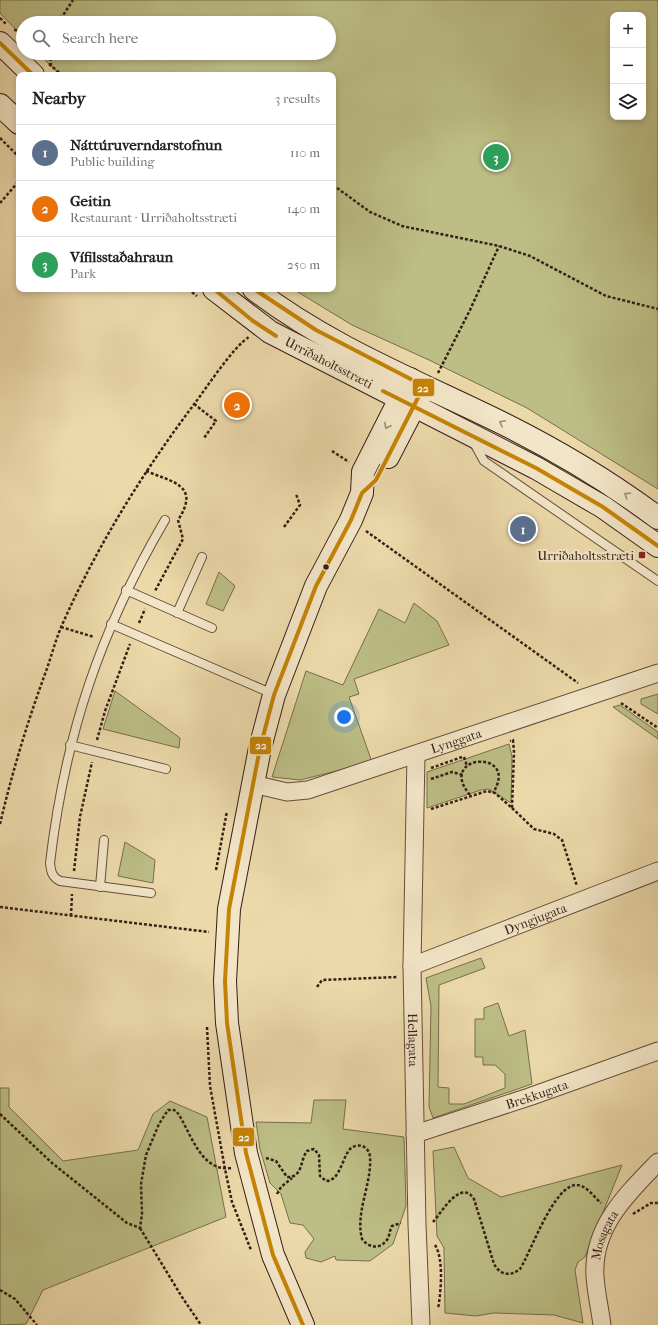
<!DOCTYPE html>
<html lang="en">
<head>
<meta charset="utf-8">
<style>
  body { margin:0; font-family:"IM FELL French Canon",serif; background:#f2f2f2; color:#202124 }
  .controls { position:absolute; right:12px; top:12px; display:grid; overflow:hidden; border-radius:8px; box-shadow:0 2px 6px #0003 }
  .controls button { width:36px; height:36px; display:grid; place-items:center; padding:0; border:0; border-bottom:1px solid #e0e0e0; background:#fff; color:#202124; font:20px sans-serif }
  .you { position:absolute; left:344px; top:717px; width:14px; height:14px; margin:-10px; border:3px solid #fff; border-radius:50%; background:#1a73e8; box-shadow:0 0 0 6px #1a73e833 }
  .badge { display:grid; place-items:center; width:26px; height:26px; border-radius:50%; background:#db2777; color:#fff; font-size:13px; font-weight:700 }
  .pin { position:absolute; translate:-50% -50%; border:2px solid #fff; box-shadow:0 1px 4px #0006 }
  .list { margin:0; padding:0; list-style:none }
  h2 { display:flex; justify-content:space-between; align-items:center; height:52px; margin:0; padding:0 16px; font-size:17px }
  h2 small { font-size:13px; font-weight:400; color:#757577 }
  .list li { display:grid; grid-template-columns:26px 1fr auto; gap:12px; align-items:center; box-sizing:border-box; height:56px; padding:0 16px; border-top:1px solid #e0e0e0 }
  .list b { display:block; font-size:15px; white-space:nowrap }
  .list p { margin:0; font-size:13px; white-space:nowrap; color:#757577 }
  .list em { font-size:13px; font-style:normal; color:#757577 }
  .icon { flex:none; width:22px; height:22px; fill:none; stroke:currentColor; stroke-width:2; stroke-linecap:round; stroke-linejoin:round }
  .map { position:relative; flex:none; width:658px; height:1325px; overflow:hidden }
  .search { position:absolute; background:#fff; box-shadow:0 2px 6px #0003; left:16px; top:16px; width:320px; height:44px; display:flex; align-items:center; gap:10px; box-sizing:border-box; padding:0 14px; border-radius:22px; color:#757577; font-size:15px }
  .panel { position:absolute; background:#fff; box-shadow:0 2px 6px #0003; left:16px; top:72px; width:320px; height:220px; border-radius:8px }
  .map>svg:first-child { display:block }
  .green { fill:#bcbe85; stroke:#786e4d; fill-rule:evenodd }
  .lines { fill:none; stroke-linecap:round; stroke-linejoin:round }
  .lane-casing { stroke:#634e3a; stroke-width:10 }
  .street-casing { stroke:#634e3a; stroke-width:19 }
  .secondary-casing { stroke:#351f15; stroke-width:24 }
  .path { stroke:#351f15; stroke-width:2.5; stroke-dasharray:3 2; stroke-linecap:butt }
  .lane { stroke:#f3e6c8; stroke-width:8 }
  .street { stroke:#f3e6c8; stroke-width:17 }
  .secondary { stroke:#f3e6c8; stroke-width:22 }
  .bus-1-casing { stroke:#f3e6c8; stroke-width:7 }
  .bus-1 { stroke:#c68405; stroke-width:4 }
  .oneway { stroke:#9e8c77 }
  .poi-dot { fill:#8f2418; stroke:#f3e6c8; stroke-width:1.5 }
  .bus-dot { fill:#351f15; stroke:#f3e6c8; stroke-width:1.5 }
  .labels { text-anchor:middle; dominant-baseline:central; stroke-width:4; stroke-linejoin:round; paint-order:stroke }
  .street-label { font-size:13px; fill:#351f15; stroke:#f3e6c8 }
  .poi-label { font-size:13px; fill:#351f15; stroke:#f3e6c8; text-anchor:end }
  .line-badge { stroke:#f3e6c8; stroke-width:1.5 }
  .badge-label { font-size:11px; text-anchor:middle; font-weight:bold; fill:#fff }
</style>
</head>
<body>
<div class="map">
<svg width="658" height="1325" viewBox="0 0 658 1325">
  <rect width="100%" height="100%" fill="#ecd9aa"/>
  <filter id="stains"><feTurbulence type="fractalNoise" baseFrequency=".005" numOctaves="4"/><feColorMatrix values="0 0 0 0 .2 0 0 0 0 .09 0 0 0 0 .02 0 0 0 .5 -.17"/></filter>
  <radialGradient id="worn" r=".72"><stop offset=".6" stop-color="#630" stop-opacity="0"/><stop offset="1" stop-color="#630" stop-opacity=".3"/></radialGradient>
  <g class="green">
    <path d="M 0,0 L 658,0 L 658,489 L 527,408 L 429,360 L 352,325 L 293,289 L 333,289 L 333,75 L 60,75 L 38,53 L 329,53 L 329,23 L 23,23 L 23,37 L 0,13 ZM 613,15 L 643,15 L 643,117 L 613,117 Z"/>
    <path d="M 219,572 L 235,586 L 223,611 L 206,604 Z"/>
    <path d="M 414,603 L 437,621 L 449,645 L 354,679 L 359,694 L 349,697 L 372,762 L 300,780 L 272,777 L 306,671 L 343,685 L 379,609 L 405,623 Z"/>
    <path d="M 115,691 L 180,738 L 179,748 L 103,729 Z"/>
    <path d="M 658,694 L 658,714 L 641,704 L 641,699 Z"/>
    <path d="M 620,705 L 658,732 L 658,739 L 613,707 Z"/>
    <path d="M 509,744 L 512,757 L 511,803 L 489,789 L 481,790 L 427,808 L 427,772 Z"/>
    <path d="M 125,842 L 155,860 L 153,883 L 118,876 Z"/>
    <path d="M 481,958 L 485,968 L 439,985 L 438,1087 L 449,1088 L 449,1104 L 464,1104 L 505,1088 L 505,1074 L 495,1065 L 483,1065 L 483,1057 L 475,1057 L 475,1019 L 484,1019 L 484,1008 L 498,1003 L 509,1036 L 525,1030 L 532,1084 L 433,1118 L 429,1107 L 431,1006 L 426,978 Z"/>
    <path d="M 0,1088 L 9,1088 L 9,1107 L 63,1161 L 138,1150 L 153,1114 L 170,1101 L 207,1117 L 226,1217 L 43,1290 L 26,1324 L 0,1325 Z"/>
    <path d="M 314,1100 L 346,1100 L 343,1129 L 404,1137 L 406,1206 L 393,1244 L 370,1261 L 336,1260 L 335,1256 L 321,1262 L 306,1258 L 305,1252 L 314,1239 L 303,1225 L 290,1223 L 281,1194 L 270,1183 L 260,1149 L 256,1122 L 311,1123 Z"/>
    <path d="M 454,1147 L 468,1178 L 501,1197 L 622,1165 L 585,1257 L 578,1262 L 575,1270 L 583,1323 L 554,1315 L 494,1313 L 476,1316 L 445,1313 L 444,1248 L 437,1236 L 433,1151 Z"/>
  </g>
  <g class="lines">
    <defs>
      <g id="lane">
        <path d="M 474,443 L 484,461 L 658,581"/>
        <path d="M 126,590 L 212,628"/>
        <path d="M 177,613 L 202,557"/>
        <path d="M 111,624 L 273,694"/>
        <path d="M 70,745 L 166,769"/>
        <path d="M 100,887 L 104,840"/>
        <path d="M 151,893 L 60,881 C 52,877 51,872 50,863 C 65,735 100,631 165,520"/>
      </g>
      <g id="street">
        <path id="s1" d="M 416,755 L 412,966 L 417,1224 L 421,1325"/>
        <path id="s2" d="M 253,784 L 287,792 L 308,790 L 658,673"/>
        <path id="s3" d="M 412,966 L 658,871"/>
        <path id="s4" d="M 415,1134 L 529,1097 L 658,1051"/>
        <path id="s5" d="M 602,1325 C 600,1309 596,1293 595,1276 C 592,1227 627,1194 658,1162"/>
      </g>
      <g id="secondary">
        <path d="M 0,43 L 33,75"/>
        <path d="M 0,105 L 19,123"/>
        <path id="s6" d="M 214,289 L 270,332 L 536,468 L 603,507 L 658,546"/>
        <path d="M 254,289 C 329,347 419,382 504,424 C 558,451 610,482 658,518"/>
        <path d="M 388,457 L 421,393"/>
        <path d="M 303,1325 L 273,1255 L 246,1153 L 227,1023 L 225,981 L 229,909 L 260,748 L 274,695 L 316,586 L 351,520 L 362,493 L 363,472 L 410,379"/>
      </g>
    </defs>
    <use href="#lane" class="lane-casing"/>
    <use href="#street" class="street-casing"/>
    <use href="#secondary" class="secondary-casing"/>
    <g class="path">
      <path d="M 0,18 L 7,25"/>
      <path d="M 54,23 L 58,20"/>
      <path d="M 58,23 L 73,0"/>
      <path d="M 14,30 L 23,31"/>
      <path d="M 50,53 L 51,65"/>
      <path d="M 49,64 L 62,75"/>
      <path d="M 0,138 L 19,157"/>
      <path d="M 333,185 L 370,212 L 402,226 L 499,246 L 530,256 L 606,296 L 658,309"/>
      <path d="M 0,203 L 19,181"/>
      <path d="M 188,289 L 197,296"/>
      <path d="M 438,373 L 470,310 L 499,246"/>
      <path d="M 194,404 L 216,421 L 204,438"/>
      <path d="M 332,451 L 349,462"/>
      <path d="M 146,471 C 172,482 201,485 178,520 L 183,539 L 155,591"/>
      <path d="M 284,527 L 300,505 L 296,494"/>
      <path d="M 366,531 L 578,683"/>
      <path d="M 139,623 L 145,609"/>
      <path d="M 61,627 L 94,637"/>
      <path d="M 621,703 L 658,728"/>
      <path d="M 97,740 L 105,711 L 130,644"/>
      <path d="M 464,757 L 467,766"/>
      <path d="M 431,768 L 462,757"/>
      <path d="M 431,779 L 452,772 L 463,775"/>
      <path d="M 470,795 C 435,754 521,748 493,793"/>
      <path d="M 512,808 L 534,829 L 554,834 L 562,840 L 577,886"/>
      <path d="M 431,809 L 487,791 L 495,793 L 512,808 L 514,752 L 513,740 L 510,741"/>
      <path d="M 0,824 C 12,773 27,723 45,674 C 51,658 55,641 62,625 C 97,546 143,472 195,403 C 207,387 234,346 249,337"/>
      <path d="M 216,870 L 227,811"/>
      <path d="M 74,871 L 80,817 L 92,762"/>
      <path d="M 0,907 L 209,932"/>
      <path d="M 71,916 L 72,894"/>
      <path d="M 317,987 L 322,980 L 397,977"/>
      <path d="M 207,1027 L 210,1086 L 225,1169 L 232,1202 L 251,1250"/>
      <path d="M 0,1114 L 52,1163 L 127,1223 L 140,1228 L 142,1214 L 141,1184 L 146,1155 L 159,1124 L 168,1110 L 174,1110 L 177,1112 C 191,1132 200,1172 231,1168"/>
      <path d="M 266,1158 L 276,1161 L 287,1177 C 303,1178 300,1160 307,1151 L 314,1149 L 319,1155 L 320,1176 L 326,1181 C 340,1181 342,1158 350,1149 C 358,1142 369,1146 370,1157 C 372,1184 355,1212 362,1239 C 368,1247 379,1250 386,1241 C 390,1237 389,1231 392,1226 L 401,1223"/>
      <path d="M 277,1194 L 281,1187 L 292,1178"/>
      <path d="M 633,1214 L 651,1203 L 658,1203"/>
      <path d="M 433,1222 C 441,1213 461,1178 474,1199 L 494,1264 C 500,1275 510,1277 520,1269 C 531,1252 554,1184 577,1185 C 586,1185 594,1197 601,1203"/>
      <path d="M 140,1228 L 182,1297 L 201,1325"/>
      <path d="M 435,1245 C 444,1259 441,1292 438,1309"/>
      <path d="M 0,1290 L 15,1299 L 37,1325"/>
    </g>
    <use href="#lane" class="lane"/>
    <use href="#street" class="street"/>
    <use href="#secondary" class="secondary"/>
    <defs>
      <g id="bus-1">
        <path d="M 0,43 L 33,75"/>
        <path d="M 214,289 L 253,321 L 276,336"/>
        <path d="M 254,289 L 316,330 L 424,386 L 376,480 L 362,493 L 351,520 L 316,586 L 274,695 L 260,748 L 229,909 L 225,981 L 227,1023 L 246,1153 L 273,1255 L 303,1325"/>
        <path d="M 383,391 L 536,468 L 603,507 L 658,546"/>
      </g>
    </defs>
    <use href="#bus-1" class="bus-1-casing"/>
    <use href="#bus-1" class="bus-1"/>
  </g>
  <defs><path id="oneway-chevron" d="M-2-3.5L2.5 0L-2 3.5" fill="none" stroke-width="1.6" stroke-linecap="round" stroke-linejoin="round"/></defs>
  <g class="oneway">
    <use href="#oneway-chevron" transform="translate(502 423) rotate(-154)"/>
    <use href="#oneway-chevron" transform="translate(387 426) rotate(117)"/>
    <use href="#oneway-chevron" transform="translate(627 495) rotate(-146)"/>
  </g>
  <rect class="poi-dot" x="638" y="551" width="8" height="8" rx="2"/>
  <circle class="bus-dot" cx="326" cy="567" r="3.5"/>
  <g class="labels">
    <g class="street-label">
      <text stroke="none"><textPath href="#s6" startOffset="137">Urriðaholtsstræti</textPath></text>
      <text stroke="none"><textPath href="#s2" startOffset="212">Lynggata</textPath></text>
      <text stroke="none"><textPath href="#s3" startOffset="132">Dyngjugata</textPath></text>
      <text stroke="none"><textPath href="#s1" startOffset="285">Hellagata</textPath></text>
      <text stroke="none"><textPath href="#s4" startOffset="128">Brekkugata</textPath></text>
      <text stroke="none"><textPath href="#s5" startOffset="92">Mosagata</textPath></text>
    </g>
    <g class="poi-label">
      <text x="634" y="555">Urriðaholtsstræti</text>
    </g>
  </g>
  <g class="line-badge">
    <rect x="412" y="378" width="23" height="19" rx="4" fill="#c68405"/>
    <rect x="249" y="736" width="23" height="19" rx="4" fill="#c68405"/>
    <rect x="232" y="1127" width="23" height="20" rx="4" fill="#c68405"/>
  </g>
  <g class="badge-label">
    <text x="423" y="392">22</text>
    <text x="261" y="749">22</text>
    <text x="244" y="1141">22</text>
  </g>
  <rect width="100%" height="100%" filter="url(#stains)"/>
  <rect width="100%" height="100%" fill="url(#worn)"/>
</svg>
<div class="controls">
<button>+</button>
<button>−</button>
<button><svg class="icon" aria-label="layers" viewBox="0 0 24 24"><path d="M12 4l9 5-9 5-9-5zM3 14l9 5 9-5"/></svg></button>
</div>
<div class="you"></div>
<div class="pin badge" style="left:523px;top:529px;background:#5c6f8a">1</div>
<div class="pin badge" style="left:237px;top:405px;background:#e8710a">2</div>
<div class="pin badge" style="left:496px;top:157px;background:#2e9e5b">3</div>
<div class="search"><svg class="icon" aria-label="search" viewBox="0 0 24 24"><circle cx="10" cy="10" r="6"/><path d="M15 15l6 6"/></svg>Search here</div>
<section class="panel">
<h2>Nearby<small>3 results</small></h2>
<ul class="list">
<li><span class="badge" style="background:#5c6f8a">1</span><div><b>Náttúruverndarstofnun</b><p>Public building</p></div><em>110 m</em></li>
<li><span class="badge" style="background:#e8710a">2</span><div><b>Geitin</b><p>Restaurant · Urriðaholtsstræti</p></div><em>140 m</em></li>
<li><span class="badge" style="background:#2e9e5b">3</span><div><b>Vífilsstaðahraun</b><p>Park</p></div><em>250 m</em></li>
</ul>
</section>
</div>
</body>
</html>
